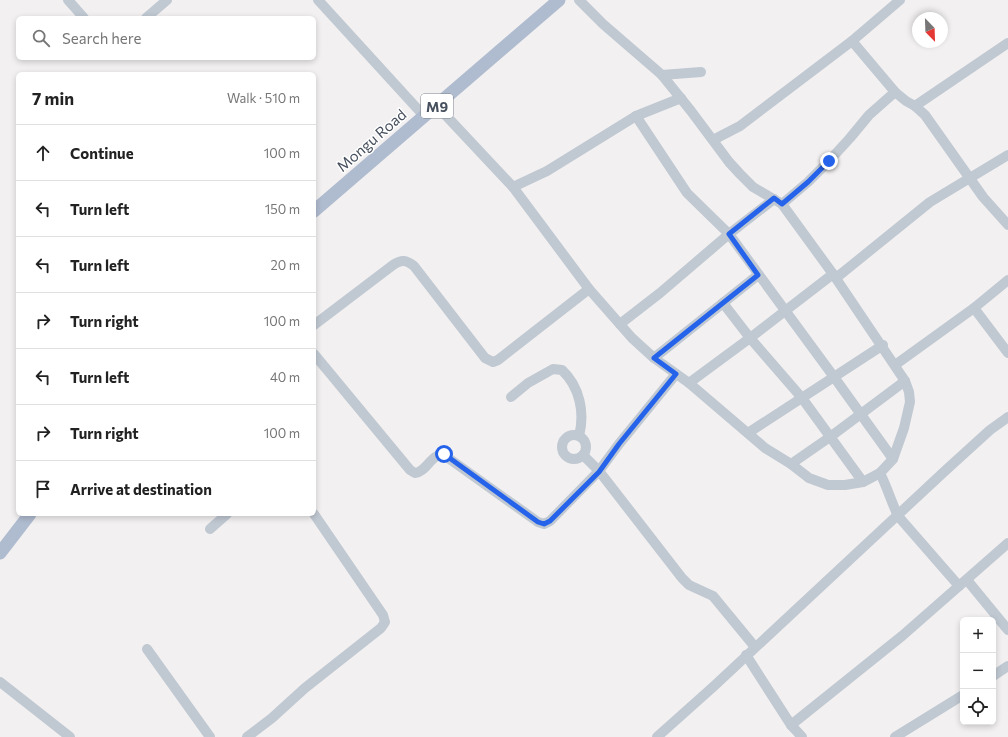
<!DOCTYPE html>
<html lang="en">
<head>
<meta charset="utf-8">
<style>
  body { margin:0; font-family:Commissioner,sans-serif; background:#f6f6f6; color:#222 }
  .controls { position:absolute; right:12px; bottom:12px; display:grid; overflow:hidden; border-radius:6px; box-shadow:0 2px 6px #0003 }
  .controls button { width:36px; height:36px; display:grid; place-items:center; padding:0; border:0; border-bottom:1px solid #e0e0e0; background:#fff; color:#222; font:20px sans-serif }
  .compass { position:absolute; left:912px; top:12px; width:36px; height:36px; border-radius:50%; background:#fff; box-shadow:0 2px 6px #0003; rotate:157deg }
  .stop { position:absolute; width:12px; height:12px; margin:-9px; border:3px solid #2563eb; border-radius:50%; background:#fff }
  .stop.end { background:#2563eb; border-color:#fff; box-shadow:0 1px 4px #0008 }
  .list { margin:0; padding:0; list-style:none }
  h2 { display:flex; justify-content:space-between; align-items:center; height:52px; margin:0; padding:0 16px; font-size:17px }
  h2 small { font-size:13px; font-weight:400; color:#767676 }
  .list li { display:grid; grid-template-columns:26px 1fr auto; gap:12px; align-items:center; box-sizing:border-box; height:56px; padding:0 16px; border-top:1px solid #e0e0e0 }
  .list b { display:block; font-size:15px; white-space:nowrap }
  .list em { font-size:13px; font-style:normal; color:#767676 }
  .icon { flex:none; width:22px; height:22px; fill:none; stroke:currentColor; stroke-width:2; stroke-linecap:round; stroke-linejoin:round }
  .map { position:relative; flex:none; width:1008px; height:737px; overflow:hidden }
  .search { position:absolute; background:#fff; box-shadow:0 2px 6px #0003; left:16px; top:16px; width:300px; height:44px; display:flex; align-items:center; gap:10px; box-sizing:border-box; padding:0 14px; border-radius:6px; color:#767676; font-size:15px }
  .panel { position:absolute; background:#fff; box-shadow:0 2px 6px #0003; left:16px; top:72px; width:300px; height:444px; border-radius:6px }
  .map>svg:first-child { display:block }
  .lines { fill:none; stroke-linecap:round; stroke-linejoin:round }
  .minor { stroke:#c0c8d2; stroke-width:10 }
  .major { stroke:#afbbcf; stroke-width:13 }
  .route { stroke:#2563eb; stroke-width:5 }
  .labels { text-anchor:middle; dominant-baseline:central; stroke-width:3; stroke-linejoin:round; paint-order:stroke }
  .shield { fill:#fff; stroke:#7e848e; stroke-width:1 }
  .shield-label { font-size:14px; font-weight:bold; fill:#47505e }
  .street-label { font-size:15px; fill:#47505e; stroke:#fff }
</style>
</head>
<body>
<div class="map">
<svg width="1008" height="737" viewBox="0 0 1008 737">
  <rect width="100%" height="100%" fill="#f2f0f0"/>
  <g class="lines">
    <g class="minor">
      <path d="M 68,0 L 84,18"/>
      <path d="M 318,0 L 424,116"/>
      <path d="M 579,0 L 603,24 L 662,75 L 691,111 L 729,162 L 740,174 L 753,187 L 782,204 L 833,274 L 905,381 L 909,392 L 910,402 L 904,428 L 893,459 L 880,473 C 887,487 891,501 898,516 L 959,586"/>
      <path d="M 146,18 L 167,0"/>
      <path d="M 852,41 L 895,92 L 906,101 L 915,106 L 925,115 L 983,197 L 1008,225"/>
      <path d="M 662,75 L 701,72"/>
      <path d="M 437,106 L 513,187 L 589,289 L 632,338 L 654,358 L 689,383 L 765,448 L 791,464 L 830,437 L 905,381"/>
      <path d="M 915,106 L 1008,43"/>
      <path d="M 713,140 L 740,126 L 852,41 L 900,0"/>
      <path d="M 513,187 L 547,171 L 636,116"/>
      <path d="M 774,199 L 729,234 L 834,377 L 893,459"/>
      <path d="M 782,204 L 808,182 L 829,161 L 850,138 L 869,115 L 895,92"/>
      <path d="M 836,278 L 930,202 L 1008,155"/>
      <path d="M 723,303 L 750,338 L 802,398 L 863,482"/>
      <path d="M 974,308 L 1008,353"/>
      <path d="M 620,324 L 660,293 L 729,234 L 687,193 L 636,116 L 681,98"/>
      <path d="M 314,325 L 393,265 C 402,259 406,260 414,266 L 485,358 L 493,362 L 498,360 L 589,289"/>
      <path d="M 314,354 L 410,470 L 415,473 C 427,472 431,453 444,455 L 538,522 L 544,524 L 550,521 L 599,471 L 583,455"/>
      <path d="M 654,358 L 758,275"/>
      <path d="M 895,365 L 974,308 L 1008,280"/>
      <path d="M 676,374 L 619,444 L 599,471 L 682,578 L 689,585 L 713,596 L 755,647"/>
      <path d="M 689,383 L 750,338 L 833,274"/>
      <path d="M 511,397 L 528,383 L 553,369 L 562,370 C 580,387 585,413 579,436"/>
      <path d="M 748,433 L 883,345"/>
      <circle cx="574" cy="447" r="12"/>
      <path d="M 791,464 L 809,478 L 828,485 L 845,485 L 863,482 L 880,473"/>
      <path d="M 210,529 L 227,514"/>
      <path d="M 967,580 L 1008,630"/>
      <path d="M 147,649 L 210,737"/>
      <path d="M 746,655 L 791,725 L 802,737"/>
      <path d="M 993,676 L 1008,666"/>
      <path d="M 0,682 L 70,737"/>
      <path d="M 791,725 L 902,636 L 1008,543"/>
      <path d="M 247,737 L 272,718 L 305,688 L 381,628 L 385,622 L 383,615 L 314,514"/>
      <path d="M 657,737 L 713,687 L 946,470 L 990,430 L 1008,417"/>
      <path d="M 895,737 L 963,695"/>
    </g>
    <g class="major">
      <path d="M 314,211 L 559,0"/>
      <path d="M 0,553 L 30,514"/>
    </g>
  </g>
  <g class="lines">
    <path class="route" d="M 444,454 L 538,522 L 544,524 L 550,521 L 599,472 L 619,444 L 676,374 L 654,358 L 758,275 L 729,234 L 774,198 L 782,204 L 808,182 L 829,161"/>
  </g>
  <g class="labels">
    <rect class="shield" x="421" y="94" width="32" height="24" rx="3"/>
    <g class="shield-label">
      <text x="437" y="106">M9</text>
    </g>
    <g class="street-label">
      <text transform="translate(371 140) rotate(-41)">Mongu Road</text>
    </g>
  </g>
</svg>
<div class="controls">
<button>+</button>
<button>−</button>
<button><svg class="icon" aria-label="locate" viewBox="0 0 24 24"><circle cx="12" cy="12" r="6"/><path d="M12 2v4M12 18v4M2 12h4M18 12h4"/></svg></button>
</div>
<svg class="compass" viewBox="-18 -18 36 36"><path d="M0-13l5 13h-10z" fill="#e53935"/><path d="M0 13l5-13h-10z" fill="#767676"/></svg>
<div class="stop" style="left:444px;top:454px"></div>
<div class="stop end" style="left:829px;top:161px"></div>
<div class="search"><svg class="icon" aria-label="search" viewBox="0 0 24 24"><circle cx="10" cy="10" r="6"/><path d="M15 15l6 6"/></svg>Search here</div>
<section class="panel">
<h2>7 min<small>Walk · 510 m</small></h2>
<ul class="list">
<li><svg class="icon" aria-label="ahead" viewBox="0 0 24 24"><path d="M12 20V5M6 11l6-6 6 6"/></svg><div><b>Continue</b></div><em>100 m</em></li>
<li><svg class="icon" aria-label="left" viewBox="0 0 24 24"><path d="M17 20v-9H6M10 6l-5 5 5 5"/></svg><div><b>Turn left</b></div><em>150 m</em></li>
<li><svg class="icon" aria-label="left" viewBox="0 0 24 24"><path d="M17 20v-9H6M10 6l-5 5 5 5"/></svg><div><b>Turn left</b></div><em>20 m</em></li>
<li><svg class="icon" aria-label="right" viewBox="0 0 24 24"><path d="M7 20v-9h11M14 6l5 5-5 5"/></svg><div><b>Turn right</b></div><em>100 m</em></li>
<li><svg class="icon" aria-label="left" viewBox="0 0 24 24"><path d="M17 20v-9H6M10 6l-5 5 5 5"/></svg><div><b>Turn left</b></div><em>40 m</em></li>
<li><svg class="icon" aria-label="right" viewBox="0 0 24 24"><path d="M7 20v-9h11M14 6l5 5-5 5"/></svg><div><b>Turn right</b></div><em>100 m</em></li>
<li><svg class="icon" aria-label="arrive" viewBox="0 0 24 24"><path d="M6 21V4h12l-3 4 3 4H6"/></svg><div><b>Arrive at destination</b></div></li>
</ul>
</section>
</div>
</body>
</html>
